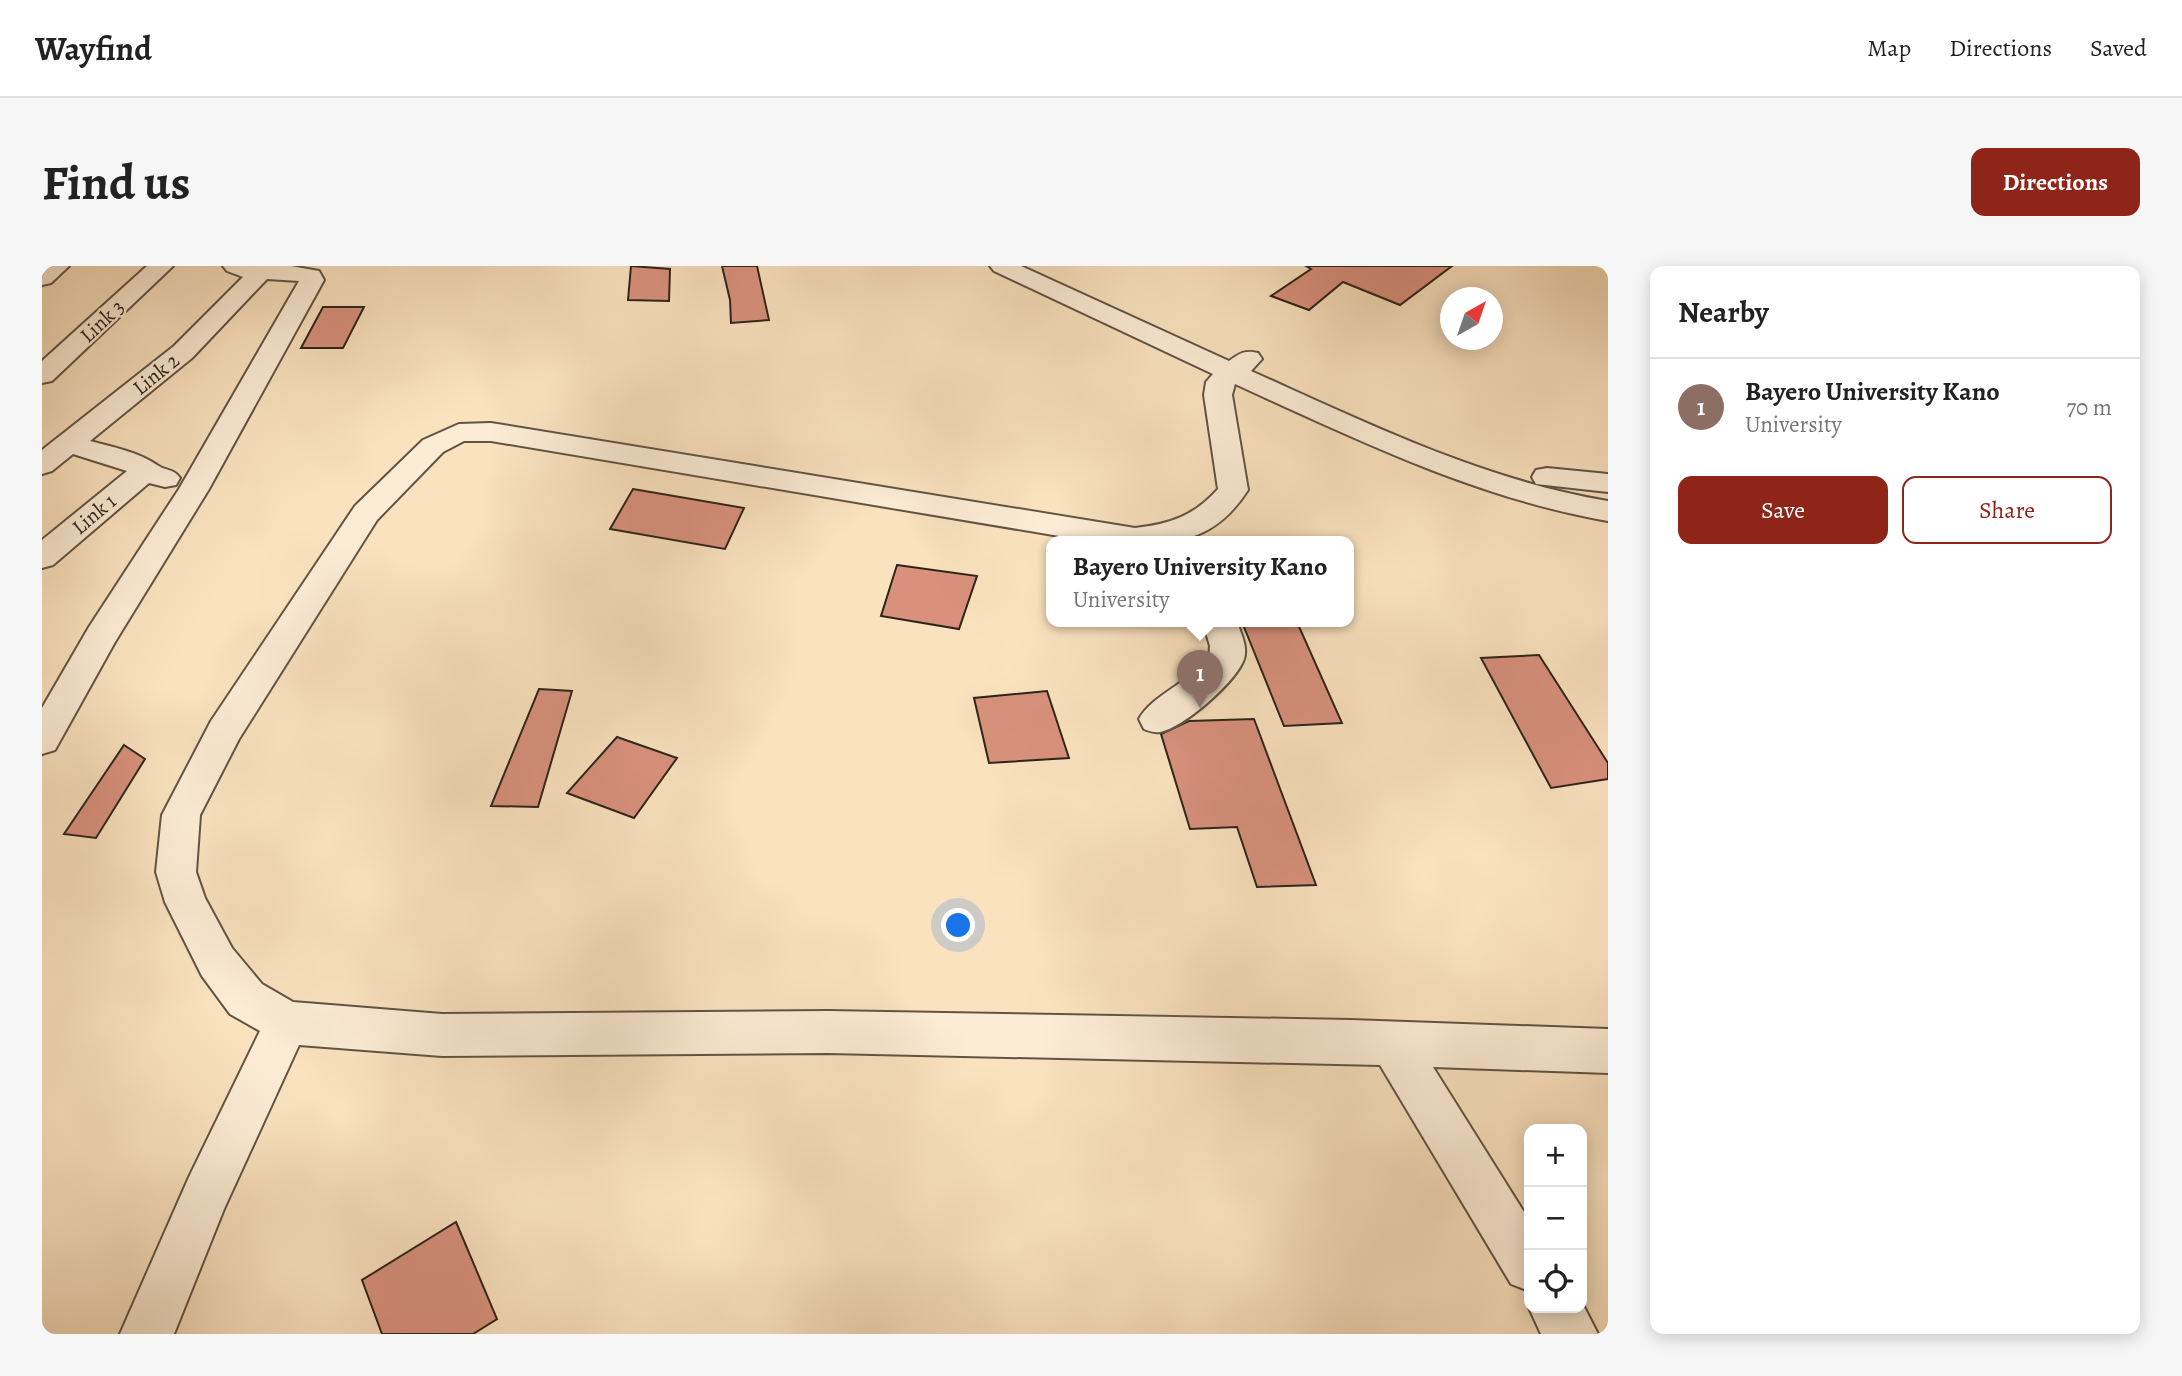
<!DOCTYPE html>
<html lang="en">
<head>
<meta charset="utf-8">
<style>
  body { margin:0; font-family:Alegreya,serif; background:#f6f6f6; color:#222 }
  .controls { position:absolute; right:21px; bottom:21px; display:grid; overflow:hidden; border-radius:14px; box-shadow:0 4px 18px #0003 }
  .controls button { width:63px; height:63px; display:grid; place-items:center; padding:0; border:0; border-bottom:2px solid #e0e0e0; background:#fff; color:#222; font:35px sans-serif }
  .compass { position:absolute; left:1398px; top:21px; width:63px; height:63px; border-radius:50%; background:#fff; box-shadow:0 4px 18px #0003; rotate:40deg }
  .you { position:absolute; left:917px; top:660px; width:24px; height:24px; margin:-18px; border:5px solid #fff; border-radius:50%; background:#1a73e8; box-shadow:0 0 0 10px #1a73e833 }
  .badge { display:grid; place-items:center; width:46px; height:46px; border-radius:50%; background:#8f2418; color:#fff; font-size:23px; font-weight:700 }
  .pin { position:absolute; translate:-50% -58px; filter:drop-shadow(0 2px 4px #0008) }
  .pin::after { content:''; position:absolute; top:37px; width:24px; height:21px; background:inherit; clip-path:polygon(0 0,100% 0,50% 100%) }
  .popup { position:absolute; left:1004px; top:270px; width:308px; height:91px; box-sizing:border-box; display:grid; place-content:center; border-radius:14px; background:#fff; filter:drop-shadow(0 2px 5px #0005); font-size:23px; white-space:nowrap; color:#767676 }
  .popup b { font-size:26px; color:#222 }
  .popup::after { content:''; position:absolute; left:50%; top:100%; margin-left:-14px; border:14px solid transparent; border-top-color:#fff }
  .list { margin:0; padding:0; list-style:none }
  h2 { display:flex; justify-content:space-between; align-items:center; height:91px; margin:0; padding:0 28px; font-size:30px }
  h2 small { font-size:23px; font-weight:400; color:#767676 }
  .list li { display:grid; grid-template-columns:46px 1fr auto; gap:21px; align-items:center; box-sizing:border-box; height:98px; padding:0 28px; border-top:2px solid #e0e0e0 }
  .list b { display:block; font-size:26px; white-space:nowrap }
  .list p { margin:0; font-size:23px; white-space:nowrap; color:#767676 }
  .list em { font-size:23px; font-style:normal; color:#767676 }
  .actions { display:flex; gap:14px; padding:21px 28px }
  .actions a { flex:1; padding:16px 0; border:2px solid #8f2418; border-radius:14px; text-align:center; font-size:24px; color:#8f2418 }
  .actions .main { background:#8f2418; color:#fff }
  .icon { flex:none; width:38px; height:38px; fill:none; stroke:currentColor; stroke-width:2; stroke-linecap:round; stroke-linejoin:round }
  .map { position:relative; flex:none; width:1566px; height:1068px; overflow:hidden; border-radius:14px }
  header { display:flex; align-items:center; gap:42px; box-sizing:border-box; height:98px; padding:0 35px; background:#fff; border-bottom:2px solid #e0e0e0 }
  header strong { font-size:33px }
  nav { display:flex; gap:38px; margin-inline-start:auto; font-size:24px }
  .intro { display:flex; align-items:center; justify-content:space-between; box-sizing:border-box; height:168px; padding:0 42px }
  h1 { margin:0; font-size:49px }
  .button { padding:18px 32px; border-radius:14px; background:#8f2418; color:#fff; font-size:24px; font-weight:700 }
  main { display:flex; gap:42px; padding:0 42px }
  aside { flex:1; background:#fff; border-radius:14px; box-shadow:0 4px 18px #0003 }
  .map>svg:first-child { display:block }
  .building { fill:#d9917e; stroke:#2c241b; stroke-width:2 }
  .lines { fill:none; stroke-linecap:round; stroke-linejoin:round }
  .minor-casing { stroke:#605444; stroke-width:4 }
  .minor { fill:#fcecd5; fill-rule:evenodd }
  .labels { text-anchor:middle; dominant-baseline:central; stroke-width:5; stroke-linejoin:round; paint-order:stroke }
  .far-street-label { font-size:21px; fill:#2c241b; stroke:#fcecd5 }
</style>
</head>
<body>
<header>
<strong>Wayfind</strong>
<nav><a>Map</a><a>Directions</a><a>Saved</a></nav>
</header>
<div class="intro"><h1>Find us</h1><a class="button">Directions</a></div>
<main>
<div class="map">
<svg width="1566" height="1068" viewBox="0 0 1566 1068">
  <rect width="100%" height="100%" fill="#fae2bf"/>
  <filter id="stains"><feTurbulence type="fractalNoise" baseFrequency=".00286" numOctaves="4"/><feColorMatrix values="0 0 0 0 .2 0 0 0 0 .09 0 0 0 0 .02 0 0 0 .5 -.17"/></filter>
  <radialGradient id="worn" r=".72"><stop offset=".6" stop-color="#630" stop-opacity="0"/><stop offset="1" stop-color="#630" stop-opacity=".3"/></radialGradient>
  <g class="building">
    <path d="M 589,0 L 628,3 L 627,35 L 586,34 Z"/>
    <path d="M 680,0 L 715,0 L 727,54 L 689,57 L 688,34 Z"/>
    <path d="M 1264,0 L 1410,0 L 1358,39 L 1301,16 L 1267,44 L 1229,30 L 1269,3 Z"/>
    <path d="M 281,41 L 322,41 L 301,82 L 259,82 Z"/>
    <path d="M 591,223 L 702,242 L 683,283 L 568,263 Z"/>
    <path d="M 855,299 L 935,310 L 917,363 L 839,350 Z"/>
    <path d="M 1200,356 L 1255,356 L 1300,457 L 1242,460 Z"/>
    <path d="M 1497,389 L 1566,497 L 1566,513 L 1509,522 L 1439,392 Z"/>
    <path d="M 497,423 L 530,425 L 496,541 L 449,540 Z"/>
    <path d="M 1005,425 L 1027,492 L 947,497 L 932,432 Z"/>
    <path d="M 1212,453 L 1274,619 L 1215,621 L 1195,561 L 1148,563 L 1119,468 L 1147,455 Z"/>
    <path d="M 575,471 L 635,492 L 592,552 L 525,527 Z"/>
    <path d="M 82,479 L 103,493 L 54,572 L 22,568 Z"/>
    <path d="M 414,956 L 455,1053 L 431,1068 L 340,1068 L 320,1014 Z"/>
  </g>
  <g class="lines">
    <defs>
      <g id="minor">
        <path d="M 0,0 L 27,0 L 9,17 L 0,19 Z"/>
        <path d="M 105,0 L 131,0 L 10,115 L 0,117 L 0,95 Z"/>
        <path d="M 181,0 L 249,0 L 277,5 L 282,14 L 167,223 L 73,376 L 13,484 L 0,488 L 0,442 L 47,361 L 137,223 L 257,15 L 225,13 L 150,92 L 48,175 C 71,181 96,186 115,199 C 123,205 131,202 138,212 L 134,219 L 123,221 L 107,217 L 11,299 L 0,302 L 0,274 L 85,205 L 31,188 L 10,205 L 0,208 L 0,184 L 132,80 L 201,11 L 185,5 Z"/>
        <path d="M 948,0 L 979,0 L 1187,95 C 1198,87 1203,84 1216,87 L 1220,93 L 1209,105 C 1325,157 1440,214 1566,235 L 1566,255 C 1434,232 1314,173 1193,118 L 1190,129 L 1206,224 C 1165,287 1119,276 1053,276 L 449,175 L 422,175 L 401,186 L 335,254 L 197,473 L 158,549 L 154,606 L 163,632 L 190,682 L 220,718 L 251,736 L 400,748 L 786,745 L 1309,754 L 1566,763 L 1566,807 L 1391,801 L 1487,954 L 1487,1025 L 1469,1018 L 1338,799 L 786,787 L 400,790 L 257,779 L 182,943 L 132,1068 L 78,1068 L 147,911 L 218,765 L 188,748 L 160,710 L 123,636 L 114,606 L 120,549 L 169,455 L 313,240 L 381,174 L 417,158 L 449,157 L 1093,262 C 1128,258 1152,250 1176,223 L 1162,129 L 1164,116 L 1171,108 L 952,5 Z"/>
        <path d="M 1505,202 L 1566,208 L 1566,226 L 1494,218 L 1490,211 L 1494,204 Z"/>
        <path d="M 1161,356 L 1195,356 C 1199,368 1206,381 1202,393 C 1194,416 1141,462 1118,466 C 1112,467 1107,465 1102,463 L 1097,453 C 1110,429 1148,416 1167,392 L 1168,380 Z"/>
        <path d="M 1540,1037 L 1556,1068 L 1499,1068 L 1487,1042 L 1540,1042 Z"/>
      </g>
    </defs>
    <use href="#minor" class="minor-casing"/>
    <use href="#minor" class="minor"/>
  </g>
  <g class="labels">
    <g class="far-street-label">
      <text transform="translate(60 55) rotate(-43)">Link 3</text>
      <text transform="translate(114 108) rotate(-39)">Link 2</text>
      <text transform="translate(52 248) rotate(-40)">Link 1</text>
    </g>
  </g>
  <rect width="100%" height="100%" filter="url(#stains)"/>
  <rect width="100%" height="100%" fill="url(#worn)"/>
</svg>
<div class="controls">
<button>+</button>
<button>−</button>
<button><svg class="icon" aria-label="locate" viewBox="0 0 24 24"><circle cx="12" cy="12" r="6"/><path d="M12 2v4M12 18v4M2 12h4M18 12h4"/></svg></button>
</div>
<svg class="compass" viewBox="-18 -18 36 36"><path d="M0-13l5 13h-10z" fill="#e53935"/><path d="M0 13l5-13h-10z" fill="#767676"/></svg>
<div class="you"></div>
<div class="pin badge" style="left:1158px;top:442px;background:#8d6e63">1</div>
<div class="popup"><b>Bayero University Kano</b>University</div>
</div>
<aside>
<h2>Nearby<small></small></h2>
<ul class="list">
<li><span class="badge" style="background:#8d6e63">1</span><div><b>Bayero University Kano</b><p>University</p></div><em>70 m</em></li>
</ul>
<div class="actions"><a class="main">Save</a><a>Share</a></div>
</aside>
</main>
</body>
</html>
